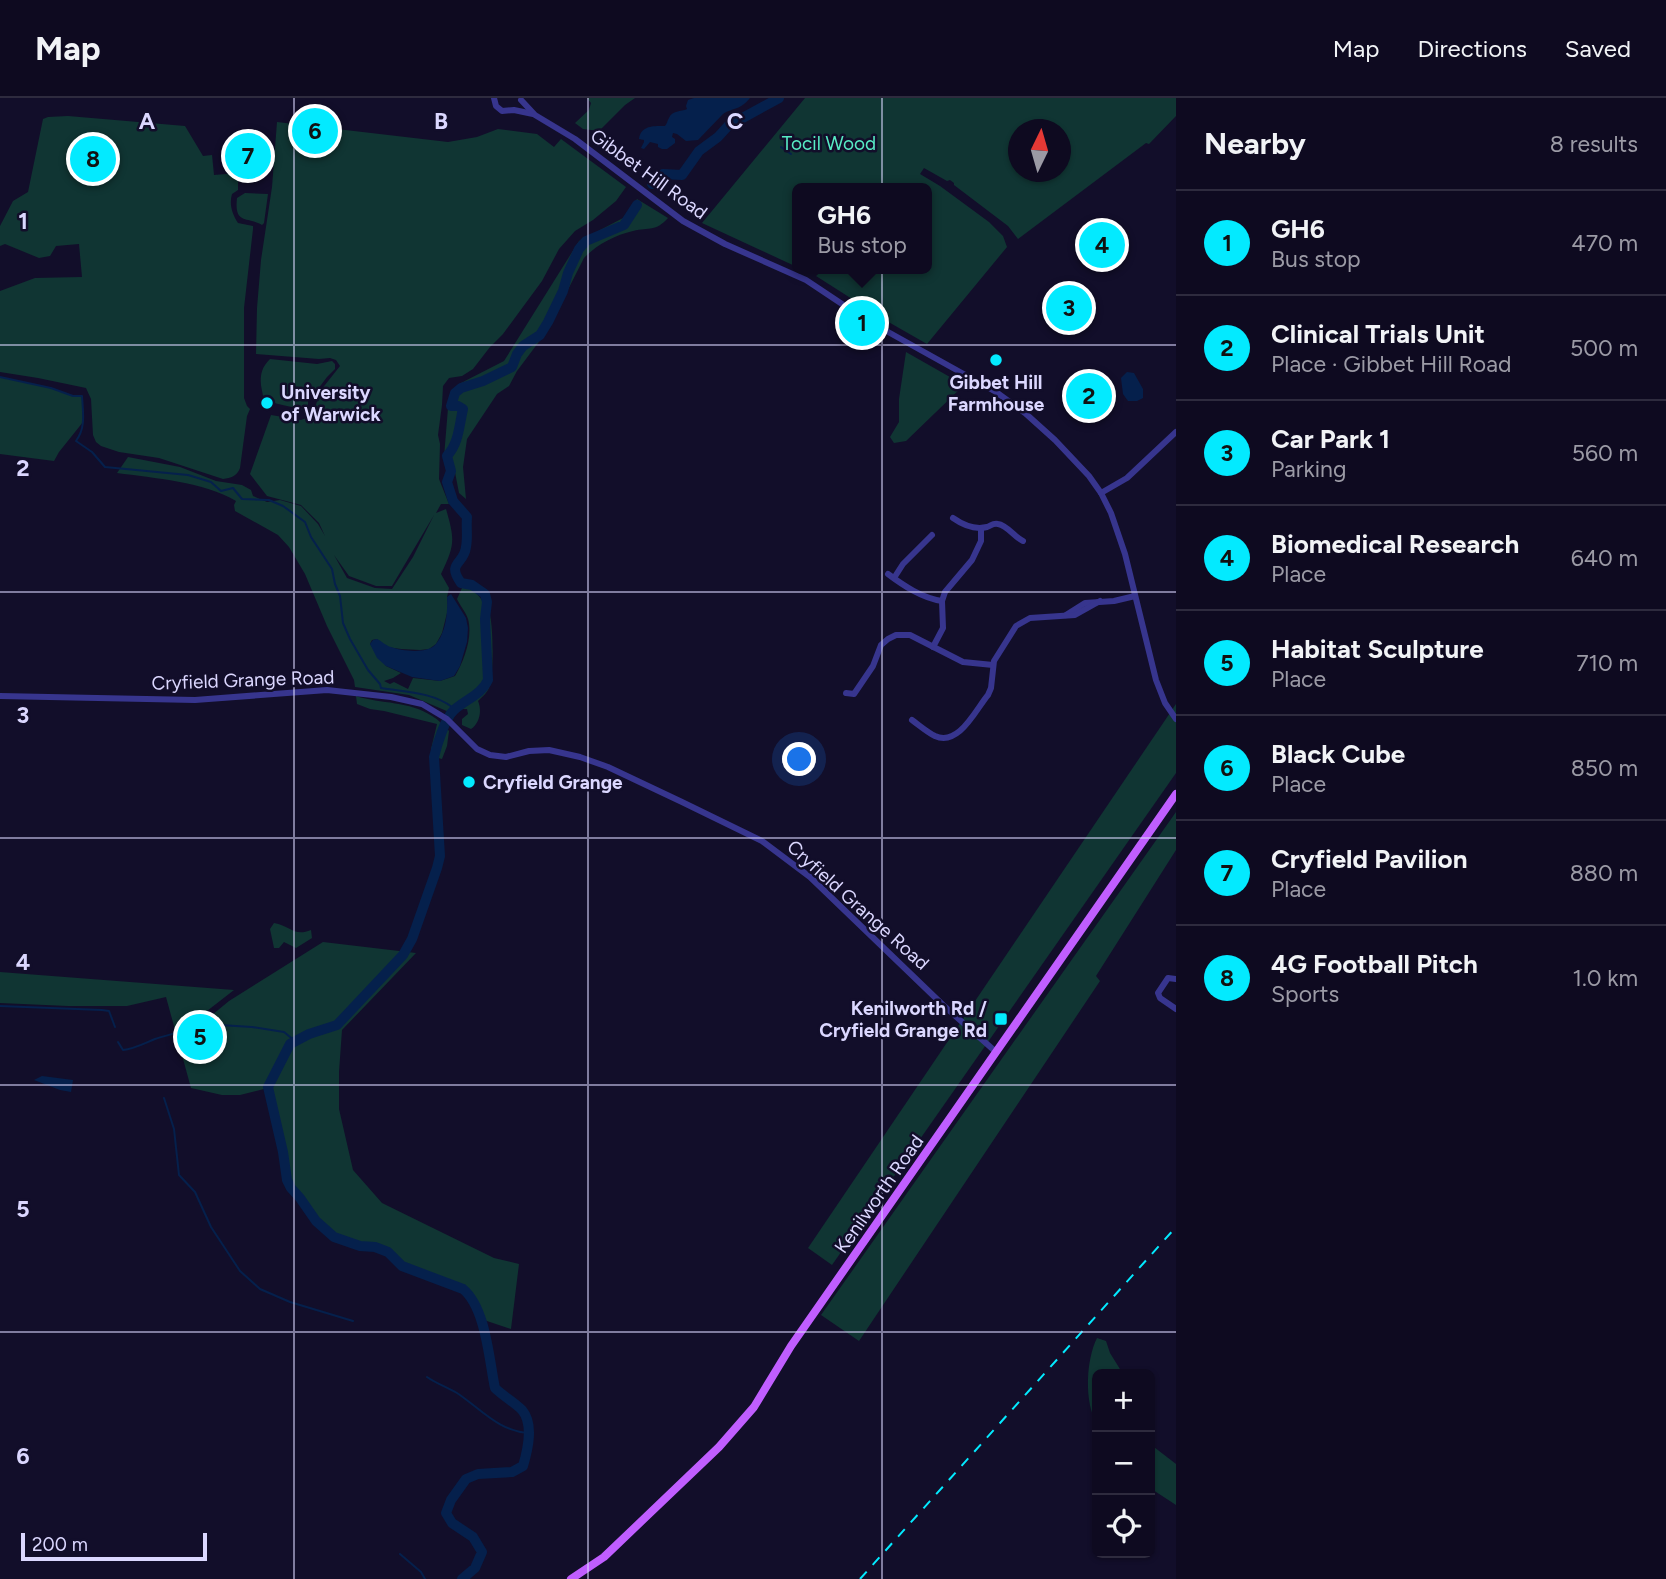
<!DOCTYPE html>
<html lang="en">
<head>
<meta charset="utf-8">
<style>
  body { margin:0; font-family:Figtree,sans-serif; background:#171329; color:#f1f3f6 }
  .controls { position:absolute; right:21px; bottom:21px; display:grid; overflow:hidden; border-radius:10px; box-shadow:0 2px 5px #0004 }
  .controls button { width:63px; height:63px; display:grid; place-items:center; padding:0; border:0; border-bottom:2px solid #2e2b3e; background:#0e0a20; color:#f1f3f6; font:35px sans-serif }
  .compass { position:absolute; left:1008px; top:21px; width:63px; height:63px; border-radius:50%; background:#0e0a20; box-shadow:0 2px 5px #0004; rotate:5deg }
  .scale { position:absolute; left:21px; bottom:18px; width:186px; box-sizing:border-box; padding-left:7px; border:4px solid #dbd7ff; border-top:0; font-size:19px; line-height:24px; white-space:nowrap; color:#dbd7ff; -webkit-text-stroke:5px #120e2a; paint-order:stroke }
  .you { position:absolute; left:800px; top:662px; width:24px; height:24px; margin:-18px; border:5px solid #fff; border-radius:50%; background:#1a73e8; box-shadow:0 0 0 10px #1a73e833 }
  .badge { display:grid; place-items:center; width:46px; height:46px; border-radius:50%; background:#03eaff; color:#111; font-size:23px; font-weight:700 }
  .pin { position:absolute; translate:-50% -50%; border:4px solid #fff; box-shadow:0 2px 7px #0006 }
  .popup { position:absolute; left:792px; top:85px; width:140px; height:91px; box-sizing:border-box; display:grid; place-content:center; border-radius:10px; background:#0e0a20; filter:drop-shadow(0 2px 5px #0005); font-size:23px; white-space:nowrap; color:#9b9aa5 }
  .popup b { font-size:26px; color:#f1f3f6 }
  .popup::after { content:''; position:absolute; left:50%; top:100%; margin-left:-14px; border:14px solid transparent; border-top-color:#0e0a20 }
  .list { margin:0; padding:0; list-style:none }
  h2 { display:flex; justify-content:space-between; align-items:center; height:91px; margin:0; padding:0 28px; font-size:30px }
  h2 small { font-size:23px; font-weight:400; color:#9b9aa5 }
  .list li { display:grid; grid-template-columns:46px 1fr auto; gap:21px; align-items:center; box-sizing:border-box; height:105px; padding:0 28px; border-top:2px solid #2e2b3e }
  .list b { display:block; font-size:26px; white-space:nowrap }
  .list p { margin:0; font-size:23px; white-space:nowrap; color:#9b9aa5 }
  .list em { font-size:23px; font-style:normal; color:#9b9aa5 }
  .icon { flex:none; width:38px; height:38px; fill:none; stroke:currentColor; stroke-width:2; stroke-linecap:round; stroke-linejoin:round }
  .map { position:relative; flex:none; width:1176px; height:1481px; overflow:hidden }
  header { display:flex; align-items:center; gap:42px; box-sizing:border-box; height:98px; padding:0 35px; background:#0e0a20; border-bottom:2px solid #2e2b3e }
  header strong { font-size:33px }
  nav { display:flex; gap:38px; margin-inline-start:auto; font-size:24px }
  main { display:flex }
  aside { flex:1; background:#0e0a20 }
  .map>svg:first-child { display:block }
  .green { fill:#103533; fill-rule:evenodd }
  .water { fill:#05204c }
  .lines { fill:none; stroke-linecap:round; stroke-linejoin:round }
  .stream { stroke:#05204c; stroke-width:2 }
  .river { stroke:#05204c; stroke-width:10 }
  .minor { stroke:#37358e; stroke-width:6 }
  .major { stroke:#c05eff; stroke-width:8 }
  .rail { stroke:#03eaff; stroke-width:2; stroke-dasharray:10 9; stroke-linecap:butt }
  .grid { fill:none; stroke:#dbd7ff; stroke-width:2; stroke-opacity:0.55 }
  .poi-dot { fill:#03eaff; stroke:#120e2a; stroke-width:2.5 }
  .labels { text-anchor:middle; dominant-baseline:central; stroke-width:5; stroke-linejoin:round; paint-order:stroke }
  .park-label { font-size:19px; fill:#57ebc4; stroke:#120e2a }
  .street-label { font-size:19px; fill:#dbd7ff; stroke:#120e2a }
  .poi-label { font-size:19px; font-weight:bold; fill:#dbd7ff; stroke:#120e2a; text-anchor:start }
  .grid-label { font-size:23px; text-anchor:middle; font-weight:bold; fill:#dbd7ff; stroke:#120e2a; stroke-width:5; stroke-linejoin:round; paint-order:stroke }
</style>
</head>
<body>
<header>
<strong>Map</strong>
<nav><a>Map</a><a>Directions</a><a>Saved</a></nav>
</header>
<main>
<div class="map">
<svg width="1176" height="1481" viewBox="0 0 1176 1481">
  <rect width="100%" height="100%" fill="#120e2a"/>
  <g class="green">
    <path d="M 587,0 L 635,0 L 625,7 L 599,33 L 583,31 L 575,25 L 589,12 L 591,5 Z"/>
    <path d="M 805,0 L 1176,0 L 1176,18 L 1149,46 L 1146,45 L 1018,141 L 1008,128 L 954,87 L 954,85 L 950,82 L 947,83 L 924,70 L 920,76 L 940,88 L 989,124 L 1003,138 L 1007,149 L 927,246 L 885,222 L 816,178 L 824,171 L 927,171 L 927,90 L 797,90 L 797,169 L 702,125 ZM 1018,32 L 1060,32 L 1060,74 L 1018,74 Z"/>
    <path d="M 68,18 L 185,28 L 203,58 L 212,57 L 214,77 L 238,75 L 238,92 L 232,96 C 229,106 232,116 238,125 L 253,128 L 253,131 L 244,210 L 244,300 L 247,308 L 250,311 L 247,318 L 240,370 C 237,378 231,380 223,381 L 159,360 L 119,354 L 101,348 L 96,344 L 93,337 L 91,301 L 86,290 L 38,280 L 0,274 L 0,193 L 35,180 L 82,179 L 79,146 L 56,148 L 50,158 L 39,160 L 5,146 L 0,148 L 0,128 L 13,103 L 28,94 L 43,21 L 48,19 Z"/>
    <path d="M 277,24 L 448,44 L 477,39 L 498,31 L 537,36 L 554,49 L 561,41 L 626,89 L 616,103 L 593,122 L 575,133 L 559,151 L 542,183 L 503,236 L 490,249 L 473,271 L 462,278 L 449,280 L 443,288 L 442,307 L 438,337 L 440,346 L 439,381 L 449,406 L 441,406 L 436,415 L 446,411 C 455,442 455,447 441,476 L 449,490 L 447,499 L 448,511 L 442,535 L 436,546 L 429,551 L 420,552 L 401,551 L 387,549 L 377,541 L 372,542 L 370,546 L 386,568 L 401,575 L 393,580 L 384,583 L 390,586 L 394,584 L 408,591 L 413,580 L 440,583 L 455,578 C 464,563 473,539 468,521 C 466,514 460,508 457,501 L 462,490 L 471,490 C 478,496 483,503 488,511 C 494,521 494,579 489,590 C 487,595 482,599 478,603 C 482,612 480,625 471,631 L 462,627 L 462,621 L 468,616 L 467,611 L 459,611 L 454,618 L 449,614 L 409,597 L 355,589 L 354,582 L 327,528 L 305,476 L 289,449 L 278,437 L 235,413 L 234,407 L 236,403 C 204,384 154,380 117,375 L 128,359 L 180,369 L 216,383 L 242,387 L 251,392 L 253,398 L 267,404 L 280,402 L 301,408 L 318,426 L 325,438 L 319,425 L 301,407 L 267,398 L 250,376 L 271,317 L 301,322 L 312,318 L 321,292 L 340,268 L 336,262 L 330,260 L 319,261 L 256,256 L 257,210 L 261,162 L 272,89 ZM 434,417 L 413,459 L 392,491 L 375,490 L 347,480 L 334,457 L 349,478 L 376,488 L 392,488 Z"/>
    <path d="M 245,95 L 268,96 L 264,125 L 262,127 C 247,118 234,127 237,100 Z"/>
    <path d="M 637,101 L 668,120 C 655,134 650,129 633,133 C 615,137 596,147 584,160 L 547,233 L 517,273 L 509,288 L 497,296 L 467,341 L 463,369 L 466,401 L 459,395 L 453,364 L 444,359 L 448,310 L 451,295 L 459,286 L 504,263 L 579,143 L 623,120 Z"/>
    <path d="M 906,254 L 964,287 L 906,343 L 894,345 L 890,339 L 899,324 L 899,301 Z"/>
    <path d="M 270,261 L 317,266 L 332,263 L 335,266 L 335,271 L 327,279 L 312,299 L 308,302 L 308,310 L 306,313 C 296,308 268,307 263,298 C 263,297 261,288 261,287 C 260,276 262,269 270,261 Z"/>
    <path d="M 0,279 L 51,290 L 73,298 L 82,298 L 83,324 L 59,354 L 54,363 L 0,356 Z"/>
    <path d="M 356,598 C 381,606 410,603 432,618 C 439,622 444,628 449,633 L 447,648 L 442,661 L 434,659 L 431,651 L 437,626 L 384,613 L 370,611 L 357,606 Z"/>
    <path d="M 1176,606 L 1176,675 L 832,1167 L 808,1150 Z"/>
    <path d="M 1176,714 L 1176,752 L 1096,878 L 1100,883 L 859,1243 L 821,1217 Z"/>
    <path d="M 274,825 C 291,828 294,839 311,832 L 312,840 L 296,850 L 284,844 L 279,850 L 274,850 L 270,831 Z"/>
    <path d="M 323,844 L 416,855 L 342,932 L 339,974 L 339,1011 L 353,1072 L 382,1105 L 494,1160 L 519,1166 L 511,1231 L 481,1221 C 477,1210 473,1199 463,1191 L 402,1168 L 387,1154 L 375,1149 L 360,1148 L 334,1139 L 316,1123 L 300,1100 L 291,1090 L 287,1082 L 283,1054 L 268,990 L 240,997 L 222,997 L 191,990 L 166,899 L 127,908 L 68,908 L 0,905 L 0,874 L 234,892 L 207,913 L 197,922 L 205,924 L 212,917 L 229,903 Z"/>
    <path d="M 1097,1240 L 1106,1243 L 1110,1255 L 1123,1276 L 1097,1276 L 1097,1326 C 1084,1304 1086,1262 1097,1240 Z"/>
    <path d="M 1150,1346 L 1176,1366 L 1176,1407 L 1150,1390 Z"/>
  </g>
  <g class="water">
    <path d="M 694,0 L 750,0 C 739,13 734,9 723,16 L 698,42 L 686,43 L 677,36 L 673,35 L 672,39 L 675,41 L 675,45 L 667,51 L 662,51 L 658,49 L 658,46 L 650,44 L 644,51 L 641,50 L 644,44 L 644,42 L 639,41 C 641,27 654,28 665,28 C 667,26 667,23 669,20 C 672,12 681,14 687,11 L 686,8 L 688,2 Z"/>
    <path d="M 1127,274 L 1134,275 L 1143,291 L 1143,300 L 1137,303 L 1128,303 L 1123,296 L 1121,280 Z"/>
    <path d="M 451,496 L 466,520 L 468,530 L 467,544 L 460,568 L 454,578 L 440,583 L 412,579 L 386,568 L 377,560 L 370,546 L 373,542 L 377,541 C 382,543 386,548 391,549 C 402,553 426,556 435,547 C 446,536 448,513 447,499 Z"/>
    <path d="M 42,978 L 73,982 L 71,994 L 60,992 L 34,982 Z"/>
  </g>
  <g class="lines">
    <g class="stream">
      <path d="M 781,49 L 791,56"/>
      <path d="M 0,279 L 51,290 L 73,298 L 82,298 C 83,314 86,330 76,343 L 92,354 L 105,369 L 188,377 L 211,384 L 221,393 L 233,390 L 242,401 L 269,402 L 283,408 L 305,424 L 311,439 L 332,471 L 335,486 L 340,498 L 343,525 L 350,541 L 368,572 L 380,586 L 381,590 C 405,594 432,594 452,609 L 451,615"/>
      <path d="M 0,908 L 102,912 L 109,913 L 115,929"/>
      <path d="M 204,926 L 252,929 L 284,934 L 295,943"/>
      <path d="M 118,944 L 123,952 C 134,951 145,945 155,941 C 170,936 185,934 198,926"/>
      <path d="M 164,1000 L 174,1031 L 179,1077 L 195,1094 L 211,1129 L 240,1173 L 260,1191 L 290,1204 L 353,1223"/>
      <path d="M 427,1279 C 437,1286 447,1289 457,1295 C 481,1311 498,1333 529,1335"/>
      <path d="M 400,1456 L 421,1474 L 425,1481"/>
    </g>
    <g class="river">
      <path d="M 652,86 L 663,76 L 682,77 L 699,53 L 718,39 L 728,28 L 779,0"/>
      <path d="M 462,1481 L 475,1470 L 482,1454 L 473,1439 L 452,1425 L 446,1415 L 451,1402 L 466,1381 L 478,1376 L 512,1374 L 523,1368 C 528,1351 534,1326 522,1312 C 514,1304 503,1298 495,1290 C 489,1262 486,1210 463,1191 L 402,1168 L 388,1154 L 375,1149 L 360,1148 L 334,1139 L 316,1123 L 300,1100 L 291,1090 L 287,1082 L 283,1054 L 268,989 L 290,946 L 309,936 L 337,927 L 403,857 L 412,841 L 437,770 L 440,758 L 434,659 C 437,647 445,620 454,612 C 466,601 481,597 488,582 L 485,521 L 487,504 L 485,496 L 472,487 L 461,485 C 446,464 464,467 466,449 C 468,439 466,429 467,419 L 453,403 L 447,384 L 451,373 L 447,358 C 459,345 459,328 463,311 L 458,308 L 451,308 L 455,295 L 461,290 L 483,283 L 512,269 L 517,256 L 523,248 L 540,237 L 548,224 L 563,193 L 568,175 L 579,151 L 586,143 L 624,127 L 637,107"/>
    </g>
    <g class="minor">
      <path d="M 494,0 L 496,8 L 502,13 L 514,12 L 533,16"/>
      <path d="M 521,2 L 535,17 L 575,41 L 683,123 L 725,146 L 806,182 L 863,220 L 996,294 L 1025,315 L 1055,342 L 1089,378 L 1101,395 L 1111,415 L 1125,456 L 1156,582 L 1165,605 L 1176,621"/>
      <path d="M 1101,395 L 1127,380 L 1176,334"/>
      <path d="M 953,420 C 963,427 975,432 987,429 C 992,427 993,425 998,426 C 1007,427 1014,439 1023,443"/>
      <path d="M 888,476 C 904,488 922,500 942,503"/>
      <path d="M 894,480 L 903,466 L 932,437"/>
      <path d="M 1066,517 L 1085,505 L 1114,503 L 1135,498"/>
      <path d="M 933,549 L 943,530 L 942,503 L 945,494 L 972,462 L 981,443 L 981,430"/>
      <path d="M 846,595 L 854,596 L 873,568 L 881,547 L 888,541 L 896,537 L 910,537 L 963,564 L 993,567"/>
      <path d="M 0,598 L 195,602 L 327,592 L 391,599 L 422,606 L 447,621 L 477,651 L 490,657 L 506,659 L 529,653 L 549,652 L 580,659 L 608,669 L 682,704 L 762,743 L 810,779 L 943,907 L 996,954"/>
      <path d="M 912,622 C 919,627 927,634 935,638 C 959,649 976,611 988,597 L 991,590 L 994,563 L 1016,528 L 1030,520 L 1075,517 L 1100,503"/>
      <path d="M 1176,881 L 1168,880 L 1158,895 L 1160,900 L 1176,911"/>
    </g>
    <path class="major" d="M 571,1481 L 604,1459 L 719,1349 L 754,1309 L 791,1248 L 1176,696"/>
    <path class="rail" d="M 860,1481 L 1176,1129"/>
  </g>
  <path class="grid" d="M 294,0 L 294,1481M 588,0 L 588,1481M 882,0 L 882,1481M 0,247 L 1176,247M 0,494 L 1176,494M 0,740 L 1176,740M 0,987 L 1176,987M 0,1234 L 1176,1234"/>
  <g class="poi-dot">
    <circle cx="996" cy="262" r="7"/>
    <circle cx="267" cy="305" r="7"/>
    <circle cx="469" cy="684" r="7"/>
    <rect x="994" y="914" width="14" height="14" rx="3.5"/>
  </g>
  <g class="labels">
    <g class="park-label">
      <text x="829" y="45">Tocil Wood</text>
    </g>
    <g class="street-label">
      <text transform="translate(649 76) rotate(36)">Gibbet Hill Road</text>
      <text transform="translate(243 582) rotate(-2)">Cryfield Grange Road</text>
      <text transform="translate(858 807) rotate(42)">Cryfield Grange Road</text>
      <text transform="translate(879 1096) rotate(-55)">Kenilworth Road</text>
    </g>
    <g class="poi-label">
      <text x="996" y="284" text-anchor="middle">Gibbet Hill<tspan x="996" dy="22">Farmhouse</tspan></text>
      <text x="281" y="294">University<tspan x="281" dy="22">of Warwick</tspan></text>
      <text x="483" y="684">Cryfield Grange</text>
      <text x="987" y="910" text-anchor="end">Kenilworth Rd /<tspan x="987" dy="22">Cryfield Grange Rd</tspan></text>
    </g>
  </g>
  <g class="grid-label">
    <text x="147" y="31">A</text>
    <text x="441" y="31">B</text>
    <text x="735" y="31">C</text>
    <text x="23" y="131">1</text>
    <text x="23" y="378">2</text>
    <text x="23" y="625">3</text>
    <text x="23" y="872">4</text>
    <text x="23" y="1119">5</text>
    <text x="23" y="1366">6</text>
  </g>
</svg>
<div class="controls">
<button>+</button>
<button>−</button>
<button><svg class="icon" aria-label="locate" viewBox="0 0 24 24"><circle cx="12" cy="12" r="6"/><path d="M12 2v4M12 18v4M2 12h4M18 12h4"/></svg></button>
</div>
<svg class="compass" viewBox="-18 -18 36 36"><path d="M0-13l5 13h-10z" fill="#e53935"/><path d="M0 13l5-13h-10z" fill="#9b9aa5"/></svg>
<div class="scale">200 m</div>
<div class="you"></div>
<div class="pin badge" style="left:862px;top:225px">1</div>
<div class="popup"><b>GH6</b>Bus stop</div>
<div class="pin badge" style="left:1089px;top:298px">2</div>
<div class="pin badge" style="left:1069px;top:210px">3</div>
<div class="pin badge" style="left:1102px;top:147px">4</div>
<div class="pin badge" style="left:200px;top:939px">5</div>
<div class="pin badge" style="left:315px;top:33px">6</div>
<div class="pin badge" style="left:248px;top:58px">7</div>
<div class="pin badge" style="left:93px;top:61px">8</div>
</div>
<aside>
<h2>Nearby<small>8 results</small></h2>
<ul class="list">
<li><span class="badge">1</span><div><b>GH6</b><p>Bus stop</p></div><em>470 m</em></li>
<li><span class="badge">2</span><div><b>Clinical Trials Unit</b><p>Place · Gibbet Hill Road</p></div><em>500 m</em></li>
<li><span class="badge">3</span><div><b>Car Park 1</b><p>Parking</p></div><em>560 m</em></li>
<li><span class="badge">4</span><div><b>Biomedical Research</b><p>Place</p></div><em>640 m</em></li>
<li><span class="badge">5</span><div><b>Habitat Sculpture</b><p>Place</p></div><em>710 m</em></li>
<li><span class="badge">6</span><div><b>Black Cube</b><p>Place</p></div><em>850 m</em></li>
<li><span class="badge">7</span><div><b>Cryfield Pavilion</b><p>Place</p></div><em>880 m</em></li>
<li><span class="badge">8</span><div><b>4G Football Pitch</b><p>Sports</p></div><em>1.0 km</em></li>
</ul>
</aside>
</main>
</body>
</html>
